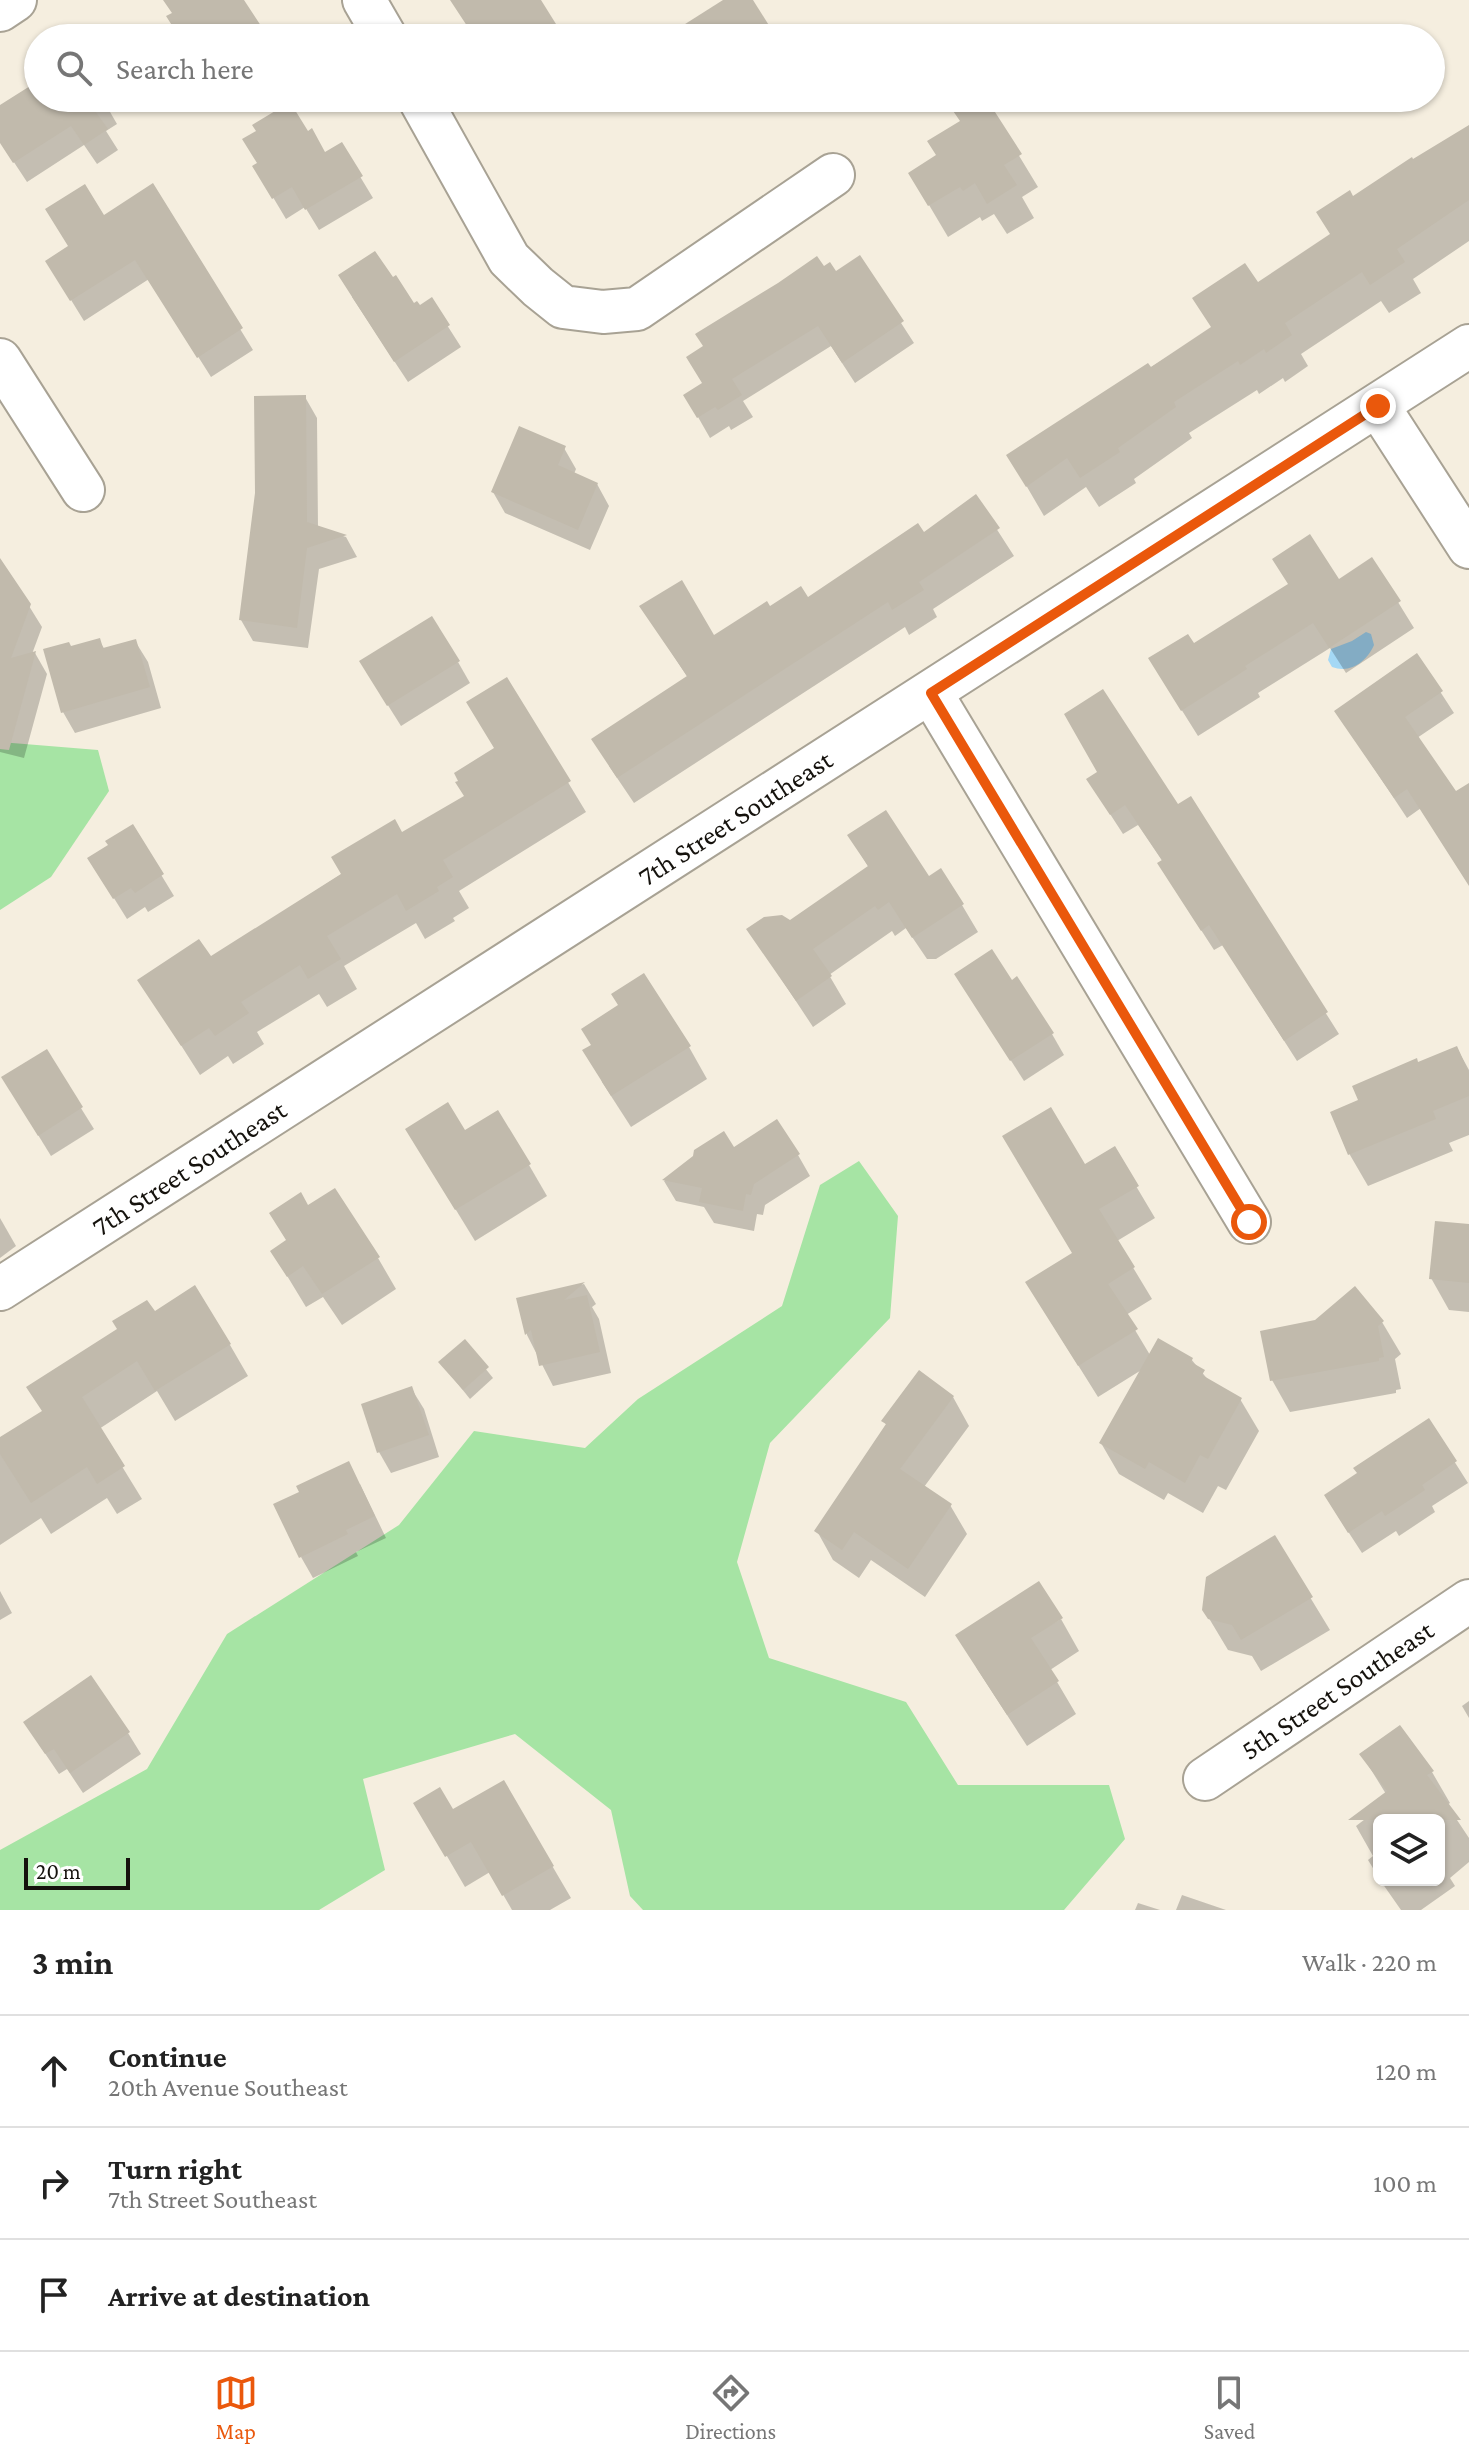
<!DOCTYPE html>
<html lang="en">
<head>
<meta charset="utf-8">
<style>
  body { margin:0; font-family:"Crimson Pro",serif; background:#f6f6f6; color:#222 }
  .controls { position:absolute; right:24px; bottom:24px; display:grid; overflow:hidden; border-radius:12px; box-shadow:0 2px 6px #0004 }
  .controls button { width:72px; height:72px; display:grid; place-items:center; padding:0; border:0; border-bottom:2px solid #e0e0e0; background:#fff; color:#222; font:40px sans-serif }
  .scale { position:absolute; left:24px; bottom:20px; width:106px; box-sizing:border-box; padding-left:8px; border:4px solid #15120d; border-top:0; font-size:22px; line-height:28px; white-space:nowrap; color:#15120d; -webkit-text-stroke:6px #fff; paint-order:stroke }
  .stop { position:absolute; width:24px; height:24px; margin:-18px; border:6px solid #ea580c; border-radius:50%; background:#fff }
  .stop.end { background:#ea580c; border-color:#fff; box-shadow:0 2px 8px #0008 }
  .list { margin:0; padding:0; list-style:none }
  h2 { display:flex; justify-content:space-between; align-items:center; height:104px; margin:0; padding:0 32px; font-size:34px }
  h2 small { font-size:26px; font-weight:400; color:#767676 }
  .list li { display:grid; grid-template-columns:52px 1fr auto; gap:24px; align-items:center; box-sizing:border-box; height:112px; padding:0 32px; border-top:2px solid #e0e0e0 }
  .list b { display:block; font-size:30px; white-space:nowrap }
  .list p { margin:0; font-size:26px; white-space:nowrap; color:#767676 }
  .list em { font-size:26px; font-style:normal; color:#767676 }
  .icon { flex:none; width:44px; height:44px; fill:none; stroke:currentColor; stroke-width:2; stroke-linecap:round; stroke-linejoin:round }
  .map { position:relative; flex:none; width:1469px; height:1910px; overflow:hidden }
  .search { position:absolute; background:#fff; box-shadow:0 2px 6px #0004; left:24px; right:24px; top:24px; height:88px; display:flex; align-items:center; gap:20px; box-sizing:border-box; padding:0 28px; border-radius:44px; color:#767676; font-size:30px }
  .sheet { height:440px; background:#fff }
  nav { display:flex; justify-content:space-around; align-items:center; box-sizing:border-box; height:112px; border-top:2px solid #e0e0e0; background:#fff; font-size:22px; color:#767676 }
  nav a { display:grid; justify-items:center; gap:4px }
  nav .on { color:#ea580c }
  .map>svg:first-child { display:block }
  .green { fill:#a6e4a4 }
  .water { fill:#a4d8f5 }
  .shadow { fill:#0003 }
  .building { fill:#c1baac }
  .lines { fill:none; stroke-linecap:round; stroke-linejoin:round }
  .minor-casing { stroke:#a8a294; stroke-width:46 }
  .minor { stroke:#fff; stroke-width:42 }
  .route { stroke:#ea580c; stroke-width:10 }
  .labels { text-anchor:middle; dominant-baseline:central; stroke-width:6; stroke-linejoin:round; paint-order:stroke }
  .street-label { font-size:28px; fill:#15120d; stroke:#fff }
</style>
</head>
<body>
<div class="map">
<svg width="1469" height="1910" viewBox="0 0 1469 1910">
  <rect width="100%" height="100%" fill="#f5eedf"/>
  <g class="green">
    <path d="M 0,742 L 98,750 L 109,791 L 51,877 L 0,910 Z"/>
    <path d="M 859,1161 L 898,1216 L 890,1318 L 770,1443 L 737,1562 L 769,1658 L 906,1702 L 958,1785 L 1109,1785 L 1125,1839 L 1064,1910 L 643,1910 L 630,1896 L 611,1810 L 515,1734 L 363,1779 L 385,1870 L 319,1910 L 0,1910 L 0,1850 L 147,1769 L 227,1634 L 399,1525 L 474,1431 L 585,1448 L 638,1399 L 782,1306 L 820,1185 Z"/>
  </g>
  <path class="water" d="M 1366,632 L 1371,634 L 1374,645 C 1367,661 1351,674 1332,667 L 1328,660 L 1331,649 L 1352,641 Z"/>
  <g class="shadow">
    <path d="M 461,0 L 539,0 L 562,38 L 478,38 Z"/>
    <path d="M 38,83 L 38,98 L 102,98 L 117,124 L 106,131 L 118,150 L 97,164 L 84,145 L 27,182 L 0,141 L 0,108 Z"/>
    <path d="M 707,98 L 731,98 L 714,109 Z"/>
    <path d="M 969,98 L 984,98 L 1038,187 L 1022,197 L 1034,218 L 1007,234 L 994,214 L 982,221 L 980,217 L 948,237 L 929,205 L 938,156 L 962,122 Z"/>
    <path d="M 1469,127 L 1469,241 L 1413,279 L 1421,293 L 1389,313 L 1381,301 L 1301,354 L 1308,366 L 1285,382 L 1283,378 L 1259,394 L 1257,390 L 1189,433 L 1192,438 L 1134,479 L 1136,483 L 1099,507 L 1086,487 L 1044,516 L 1009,456 L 1212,329 L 1257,285 L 1331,235 L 1353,199 Z"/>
    <path d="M 258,132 L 307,134 L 325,154 L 341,145 L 373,198 L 319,230 L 305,207 L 286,219 L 255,167 L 259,164 Z"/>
    <path d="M 152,186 L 253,350 L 211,377 L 149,279 L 84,321 L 60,282 L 70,247 L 104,217 Z"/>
    <path d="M 859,258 L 914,343 L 855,383 L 831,346 L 743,401 L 753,417 L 731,430 L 729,426 L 710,438 L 686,396 L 704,384 L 823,269 L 835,274 Z"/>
    <path d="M 392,280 L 414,306 L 419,308 L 431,300 L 461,347 L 408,382 L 352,297 Z"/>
    <path d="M 305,397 L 317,418 L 318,528 L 346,537 L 357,557 L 319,569 L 308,648 L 253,641 L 241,620 Z"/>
    <path d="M 564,448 L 576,469 L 574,474 L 597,484 L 609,506 L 590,550 L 505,513 L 493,492 Z"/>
    <path d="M 976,497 L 1014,556 L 933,609 L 937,617 L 909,635 L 905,627 L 634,803 L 609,766 L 688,678 L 642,607 L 714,638 L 769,609 L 807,599 L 923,535 Z"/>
    <path d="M 1372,560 L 1414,628 L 1346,673 L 1330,648 L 1258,693 L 1260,697 L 1198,736 L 1166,685 L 1193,645 L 1338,582 Z"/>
    <path d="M 0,574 L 29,606 L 42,627 L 32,654 L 35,653 L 47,674 L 24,758 L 0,752 Z"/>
    <path d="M 99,640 L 105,650 L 135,641 L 148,662 L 161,708 L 75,733 L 63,712 L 46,650 L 71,648 Z"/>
    <path d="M 1417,656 L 1454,713 L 1417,738 L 1456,793 L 1469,785 L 1469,884 L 1421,808 L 1407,818 L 1336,711 Z"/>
    <path d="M 458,662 L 470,683 L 401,726 L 374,683 Z"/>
    <path d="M 506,680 L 586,812 L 459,891 L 469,908 L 453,918 L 455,921 L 425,939 L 416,923 L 344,966 L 357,989 L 327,1007 L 319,994 L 257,1032 L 264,1044 L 233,1064 L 228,1056 L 200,1075 L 140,981 L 210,959 L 402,835 L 466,797 L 496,749 Z"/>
    <path d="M 1190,799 L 1339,1034 L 1297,1061 L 1223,945 L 1214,950 L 1172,885 L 1163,862 L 1138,825 L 1123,834 L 1101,800 L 1177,807 Z"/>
    <path d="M 132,827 L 174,896 L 148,912 L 145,907 L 127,919 L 102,879 L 110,846 Z"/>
    <path d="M 850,836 L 928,878 L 962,905 L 978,932 L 936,959 L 927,959 L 906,928 L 895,936 L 892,931 L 829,975 L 846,1004 L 813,1027 L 749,930 L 790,923 L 869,868 Z"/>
    <path d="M 969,995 L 1052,1034 L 1064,1055 L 1024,1081 Z"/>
    <path d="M 620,1006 L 689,1047 L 707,1079 L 631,1127 L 602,1082 L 593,1046 Z"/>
    <path d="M 1457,1048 L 1469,1070 L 1469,1135 L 1449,1143 L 1453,1151 L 1368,1186 L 1350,1155 L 1332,1113 L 1360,1101 L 1418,1064 Z"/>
    <path d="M 46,1052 L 94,1129 L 51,1156 L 16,1099 Z"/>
    <path d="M 465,1133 L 529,1165 L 547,1196 L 475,1241 L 426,1161 Z"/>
    <path d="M 1114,1149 L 1155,1218 L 1117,1241 L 1152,1299 L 1126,1315 L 1150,1355 L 1191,1359 L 1209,1381 L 1240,1399 L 1259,1431 L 1226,1490 L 1218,1486 L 1203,1513 L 1168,1493 L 1164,1500 L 1119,1474 L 1101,1443 L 1143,1369 L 1098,1397 L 1046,1314 L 1074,1254 L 1085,1167 Z"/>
    <path d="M 733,1150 L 798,1155 L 810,1176 L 765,1205 L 763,1215 L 757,1214 L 754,1231 L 714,1223 L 704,1207 L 676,1201 L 664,1181 L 695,1157 Z"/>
    <path d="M 308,1207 L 378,1258 L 396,1289 L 342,1325 L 323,1297 L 306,1307 L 272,1251 L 288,1241 Z"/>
    <path d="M 0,1218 L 16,1246 L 0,1258 Z"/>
    <path d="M 1469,1226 L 1469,1312 L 1449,1310 L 1431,1278 Z"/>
    <path d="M 584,1284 L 596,1304 L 592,1307 L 599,1319 L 611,1373 L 553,1386 L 527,1335 L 519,1299 Z"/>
    <path d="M 1354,1289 L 1382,1322 L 1401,1354 L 1395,1359 L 1401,1389 L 1396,1390 L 1396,1393 L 1290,1412 L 1272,1380 L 1316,1322 Z"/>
    <path d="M 154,1313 L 230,1345 L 248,1376 L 175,1421 L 157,1391 L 99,1429 L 142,1499 L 117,1514 L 107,1498 L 51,1534 L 41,1518 L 0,1545 L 0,1439 L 43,1413 Z"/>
    <path d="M 464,1342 L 493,1378 L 470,1399 L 441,1363 Z"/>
    <path d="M 411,1388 L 424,1409 L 439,1457 L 391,1473 L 379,1452 L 363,1405 Z"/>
    <path d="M 953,1397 L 969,1426 L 924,1487 L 950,1505 L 967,1534 L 925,1597 L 871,1560 L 859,1578 L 833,1560 L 817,1531 L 887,1426 L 884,1421 Z"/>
    <path d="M 1428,1420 L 1468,1483 L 1432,1506 L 1435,1512 L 1399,1536 L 1396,1531 L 1362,1553 L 1338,1516 L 1359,1474 Z"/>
    <path d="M 360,1484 L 386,1538 L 356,1552 L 358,1556 L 313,1578 L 301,1557 Z"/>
    <path d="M 1274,1538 L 1330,1630 L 1261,1671 L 1252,1656 L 1228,1650 L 1204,1610 Z"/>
    <path d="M 0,1591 L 12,1613 L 0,1620 Z"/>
    <path d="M 1061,1619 L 1079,1651 L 1050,1670 L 1076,1714 L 1027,1746 L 976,1667 Z"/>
    <path d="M 1469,1701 L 1469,1718 L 1462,1706 Z"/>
    <path d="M 128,1733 L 141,1754 L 83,1793 L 67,1769 L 59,1774 L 38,1743 Z"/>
    <path d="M 1362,1755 L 1432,1772 L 1450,1803 L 1447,1805 L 1469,1838 L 1469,1862 L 1450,1878 L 1455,1886 L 1421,1910 L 1401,1910 L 1380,1880 L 1439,1880 L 1439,1820 L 1379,1820 L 1379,1878 L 1368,1860 L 1373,1856 L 1356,1826 L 1373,1813 L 1386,1794 Z"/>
    <path d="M 503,1782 L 571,1898 L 550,1910 L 512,1910 L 490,1872 L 465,1887 L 416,1803 L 452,1812 Z"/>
    <path d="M 1182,1895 L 1226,1910 L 1176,1910 Z"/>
    <path d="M 1138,1903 L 1160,1910 L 1135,1910 Z"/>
  </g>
  <g class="building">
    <path d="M 163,0 L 244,0 L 269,38 L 180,38 L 166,16 L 172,13 Z"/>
    <path d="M 450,0 L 541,0 L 556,24 L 551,27 L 558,38 L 475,38 Z"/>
    <path d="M 723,0 L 753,0 L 777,38 L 663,38 Z"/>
    <path d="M 38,81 L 38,98 L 116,98 L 95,111 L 108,129 L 84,145 L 71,126 L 13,163 L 0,143 L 0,105 Z"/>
    <path d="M 966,98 L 986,98 L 1022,154 L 1004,165 L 1017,185 L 987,204 L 975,183 L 963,191 L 960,187 L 928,206 L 908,173 L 936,155 L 927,141 L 960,121 L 951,108 Z"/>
    <path d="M 290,102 L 308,131 L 312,128 L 325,152 L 342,142 L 363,176 L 305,210 L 292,187 L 272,199 L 252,166 L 257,163 L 242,139 L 256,131 L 252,125 Z"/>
    <path d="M 1469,125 L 1469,200 L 1397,249 L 1405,262 L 1370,285 L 1362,272 L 1285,323 L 1292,335 L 1266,353 L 1264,349 L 1240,365 L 1238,361 L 1174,402 L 1176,407 L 1118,448 L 1120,452 L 1080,478 L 1067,458 L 1026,487 L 1006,455 L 1148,363 L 1151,367 L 1211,327 L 1192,298 L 1245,263 L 1258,282 L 1330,234 L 1316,212 L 1350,190 L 1353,196 L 1412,157 L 1413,159 Z"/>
    <path d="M 153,183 L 243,328 L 197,358 L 135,260 L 70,301 L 45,261 L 68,246 L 45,209 L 85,184 L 104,215 Z"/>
    <path d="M 375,251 L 393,277 L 396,275 L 414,303 L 417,301 L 420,305 L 432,297 L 450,325 L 394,362 L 338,275 Z"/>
    <path d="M 860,255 L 904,321 L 842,363 L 818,326 L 732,379 L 742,395 L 718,410 L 715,407 L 697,418 L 683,395 L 702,383 L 686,357 L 703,346 L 695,334 L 778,283 L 817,256 L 824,266 L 830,262 L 836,271 Z"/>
    <path d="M 306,395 L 307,522 L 347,535 L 307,548 L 297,628 L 239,620 L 255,493 L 254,396 Z"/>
    <path d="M 519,426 L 566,446 L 558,465 L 598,483 L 578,530 L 491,492 Z"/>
    <path d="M 976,494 L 1000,528 L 919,582 L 924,590 L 892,610 L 888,602 L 617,778 L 591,739 L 687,676 L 639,606 L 682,580 L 714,635 L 767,601 L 770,606 L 801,586 L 808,597 L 918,523 L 924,532 Z"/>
    <path d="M 1310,534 L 1339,579 L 1372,557 L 1401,601 L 1329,648 L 1313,623 L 1245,666 L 1247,669 L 1181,711 L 1148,658 L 1188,634 L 1194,643 L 1288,584 L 1272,559 Z"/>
    <path d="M 0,558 L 31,604 L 11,658 L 36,651 L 9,750 L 0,749 Z"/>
    <path d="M 432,616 L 460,661 L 387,706 L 359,661 Z"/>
    <path d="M 100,638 L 103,648 L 136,639 L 150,687 L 61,713 L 43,649 L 69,642 L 71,646 Z"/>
    <path d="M 1417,653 L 1443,691 L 1405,717 L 1456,791 L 1469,783 L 1469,886 L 1407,789 L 1394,798 L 1334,711 Z"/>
    <path d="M 507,677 L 571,781 L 443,860 L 453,877 L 437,887 L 439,891 L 406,911 L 397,894 L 327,936 L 341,959 L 308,979 L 300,965 L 241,1002 L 249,1013 L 215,1036 L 209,1028 L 181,1046 L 137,980 L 199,939 L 211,956 L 341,874 L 331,857 L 395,819 L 402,832 L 464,796 L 455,782 L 458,781 L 454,773 L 494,748 L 466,702 Z"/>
    <path d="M 1103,689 L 1178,804 L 1191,796 L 1328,1012 L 1284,1041 L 1209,925 L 1201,931 L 1157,863 L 1162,860 L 1125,805 L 1110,815 L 1086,779 L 1097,772 L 1064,714 Z"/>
    <path d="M 886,810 L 929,876 L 941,868 L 964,904 L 912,938 L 889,902 L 878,910 L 875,906 L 813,949 L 832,976 L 796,1001 L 746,929 L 764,917 L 782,915 L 790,920 L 868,866 L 847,835 Z"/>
    <path d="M 133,824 L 164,874 L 135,893 L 131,888 L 113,899 L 87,858 L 108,845 L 105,841 Z"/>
    <path d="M 992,949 L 1012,980 L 1017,976 L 1054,1033 L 1010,1061 L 954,974 Z"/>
    <path d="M 644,973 L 691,1046 L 611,1096 L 582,1050 L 591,1045 L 581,1029 L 618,1005 L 611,994 Z"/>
    <path d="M 1457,1046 L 1469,1073 L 1469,1096 L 1433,1111 L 1436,1119 L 1348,1155 L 1330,1112 L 1358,1100 L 1352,1086 L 1417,1058 L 1418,1062 Z"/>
    <path d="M 47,1049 L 83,1107 L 38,1136 L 1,1077 Z"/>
    <path d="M 448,1102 L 465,1130 L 498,1110 L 531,1164 L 455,1210 L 405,1129 Z"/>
    <path d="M 1051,1107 L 1085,1164 L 1115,1146 L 1139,1186 L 1099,1209 L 1135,1267 L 1108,1284 L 1138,1329 L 1078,1366 L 1025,1282 L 1072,1253 L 1002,1136 Z"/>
    <path d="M 777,1119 L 800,1154 L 754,1184 L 751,1195 L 746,1194 L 743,1211 L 699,1202 L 702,1188 L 662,1180 L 693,1156 L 694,1150 L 724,1131 L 734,1147 Z"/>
    <path d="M 335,1188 L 380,1257 L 322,1294 L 303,1266 L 287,1277 L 270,1251 L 286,1240 L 269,1213 L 301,1192 L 308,1205 Z"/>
    <path d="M 1435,1221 L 1469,1224 L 1469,1283 L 1429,1279 Z"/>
    <path d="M 585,1282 L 564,1300 L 587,1295 L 600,1352 L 539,1366 L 531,1330 L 525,1335 L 516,1298 Z"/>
    <path d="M 195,1285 L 231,1344 L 155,1391 L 137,1361 L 82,1397 L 125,1466 L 97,1484 L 87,1467 L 31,1503 L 0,1454 L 0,1437 L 42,1411 L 26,1387 L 117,1329 L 112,1321 L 147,1300 L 155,1311 Z"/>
    <path d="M 1355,1286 L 1384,1321 L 1378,1326 L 1384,1357 L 1379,1358 L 1379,1361 L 1270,1381 L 1260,1331 L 1315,1320 Z"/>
    <path d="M 1158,1338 L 1193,1358 L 1191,1362 L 1205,1370 L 1202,1375 L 1242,1398 L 1208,1459 L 1200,1455 L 1185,1483 L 1149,1462 L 1145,1469 L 1099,1443 Z"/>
    <path d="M 465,1339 L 489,1367 L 463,1390 L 438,1362 Z"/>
    <path d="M 919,1370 L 954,1396 L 900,1469 L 952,1504 L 908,1569 L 854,1532 L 842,1550 L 814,1531 L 886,1424 L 881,1421 Z"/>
    <path d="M 412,1386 L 429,1435 L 377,1453 L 361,1404 Z"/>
    <path d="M 1429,1418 L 1457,1461 L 1422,1485 L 1425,1490 L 1385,1516 L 1382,1511 L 1348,1533 L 1324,1495 L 1357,1473 L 1353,1468 Z"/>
    <path d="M 349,1461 L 375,1516 L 346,1530 L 348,1534 L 299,1558 L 273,1504 L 299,1492 L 296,1486 Z"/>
    <path d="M 1275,1535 L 1313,1597 L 1241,1640 L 1232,1625 L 1208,1619 L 1202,1610 L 1206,1577 Z"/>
    <path d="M 1039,1581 L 1063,1618 L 1031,1638 L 1059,1681 L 1007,1715 L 955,1635 Z"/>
    <path d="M 91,1675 L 130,1732 L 70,1773 L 54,1749 L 45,1754 L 23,1722 Z"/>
    <path d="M 1400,1725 L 1434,1771 L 1427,1775 L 1461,1820 L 1348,1820 L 1387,1791 L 1359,1754 Z"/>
    <path d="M 504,1780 L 554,1866 L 502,1896 L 471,1842 L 445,1857 L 413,1803 L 440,1787 L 453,1809 Z"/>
  </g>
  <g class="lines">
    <defs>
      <g id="minor">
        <path d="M 364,0 L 386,38"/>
        <path d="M 0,10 L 15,0"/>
        <path d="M 419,98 L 509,259 L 538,287 L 563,307 L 603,312 L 637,309 L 833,175"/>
        <path d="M 0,360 L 83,490"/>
        <path d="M 1378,406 L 1469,547"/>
        <path d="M 931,693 L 1249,1222"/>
        <path d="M 0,1289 L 1469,346"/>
        <path d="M 1205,1779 L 1469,1601"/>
      </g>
    </defs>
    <use href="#minor" class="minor-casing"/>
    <use href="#minor" class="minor"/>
  </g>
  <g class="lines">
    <path class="route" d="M 1249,1222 L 931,693 L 1378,406"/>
  </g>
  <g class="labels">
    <g class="street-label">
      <text transform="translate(735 818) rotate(-33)">7th Street Southeast</text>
      <text transform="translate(189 1168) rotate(-33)">7th Street Southeast</text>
      <text transform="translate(1337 1690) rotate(-34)">5th Street Southeast</text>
    </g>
  </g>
</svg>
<div class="controls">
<button><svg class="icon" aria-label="layers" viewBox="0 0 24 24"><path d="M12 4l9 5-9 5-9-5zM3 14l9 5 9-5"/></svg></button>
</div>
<div class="scale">20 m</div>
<div class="stop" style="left:1249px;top:1222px"></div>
<div class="stop end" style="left:1378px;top:406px"></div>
<div class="search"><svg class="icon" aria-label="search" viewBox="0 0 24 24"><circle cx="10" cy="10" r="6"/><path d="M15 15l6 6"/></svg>Search here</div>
</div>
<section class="sheet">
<h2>3 min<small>Walk · 220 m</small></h2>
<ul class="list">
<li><svg class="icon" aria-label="ahead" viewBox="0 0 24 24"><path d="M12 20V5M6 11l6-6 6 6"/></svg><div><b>Continue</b><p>20th Avenue Southeast</p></div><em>120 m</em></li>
<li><svg class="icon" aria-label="right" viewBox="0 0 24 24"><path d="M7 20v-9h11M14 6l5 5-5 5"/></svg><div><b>Turn right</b><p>7th Street Southeast</p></div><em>100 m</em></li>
<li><svg class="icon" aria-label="arrive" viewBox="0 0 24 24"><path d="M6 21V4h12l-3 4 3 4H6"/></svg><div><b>Arrive at destination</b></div></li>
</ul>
</section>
<nav>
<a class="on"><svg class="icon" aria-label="map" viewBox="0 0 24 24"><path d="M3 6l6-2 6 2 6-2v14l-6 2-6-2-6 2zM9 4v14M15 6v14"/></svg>Map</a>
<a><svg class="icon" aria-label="directions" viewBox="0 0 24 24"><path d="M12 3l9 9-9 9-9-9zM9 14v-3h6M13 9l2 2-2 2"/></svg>Directions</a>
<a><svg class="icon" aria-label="saved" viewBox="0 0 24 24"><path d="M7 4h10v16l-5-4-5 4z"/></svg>Saved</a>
</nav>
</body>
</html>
